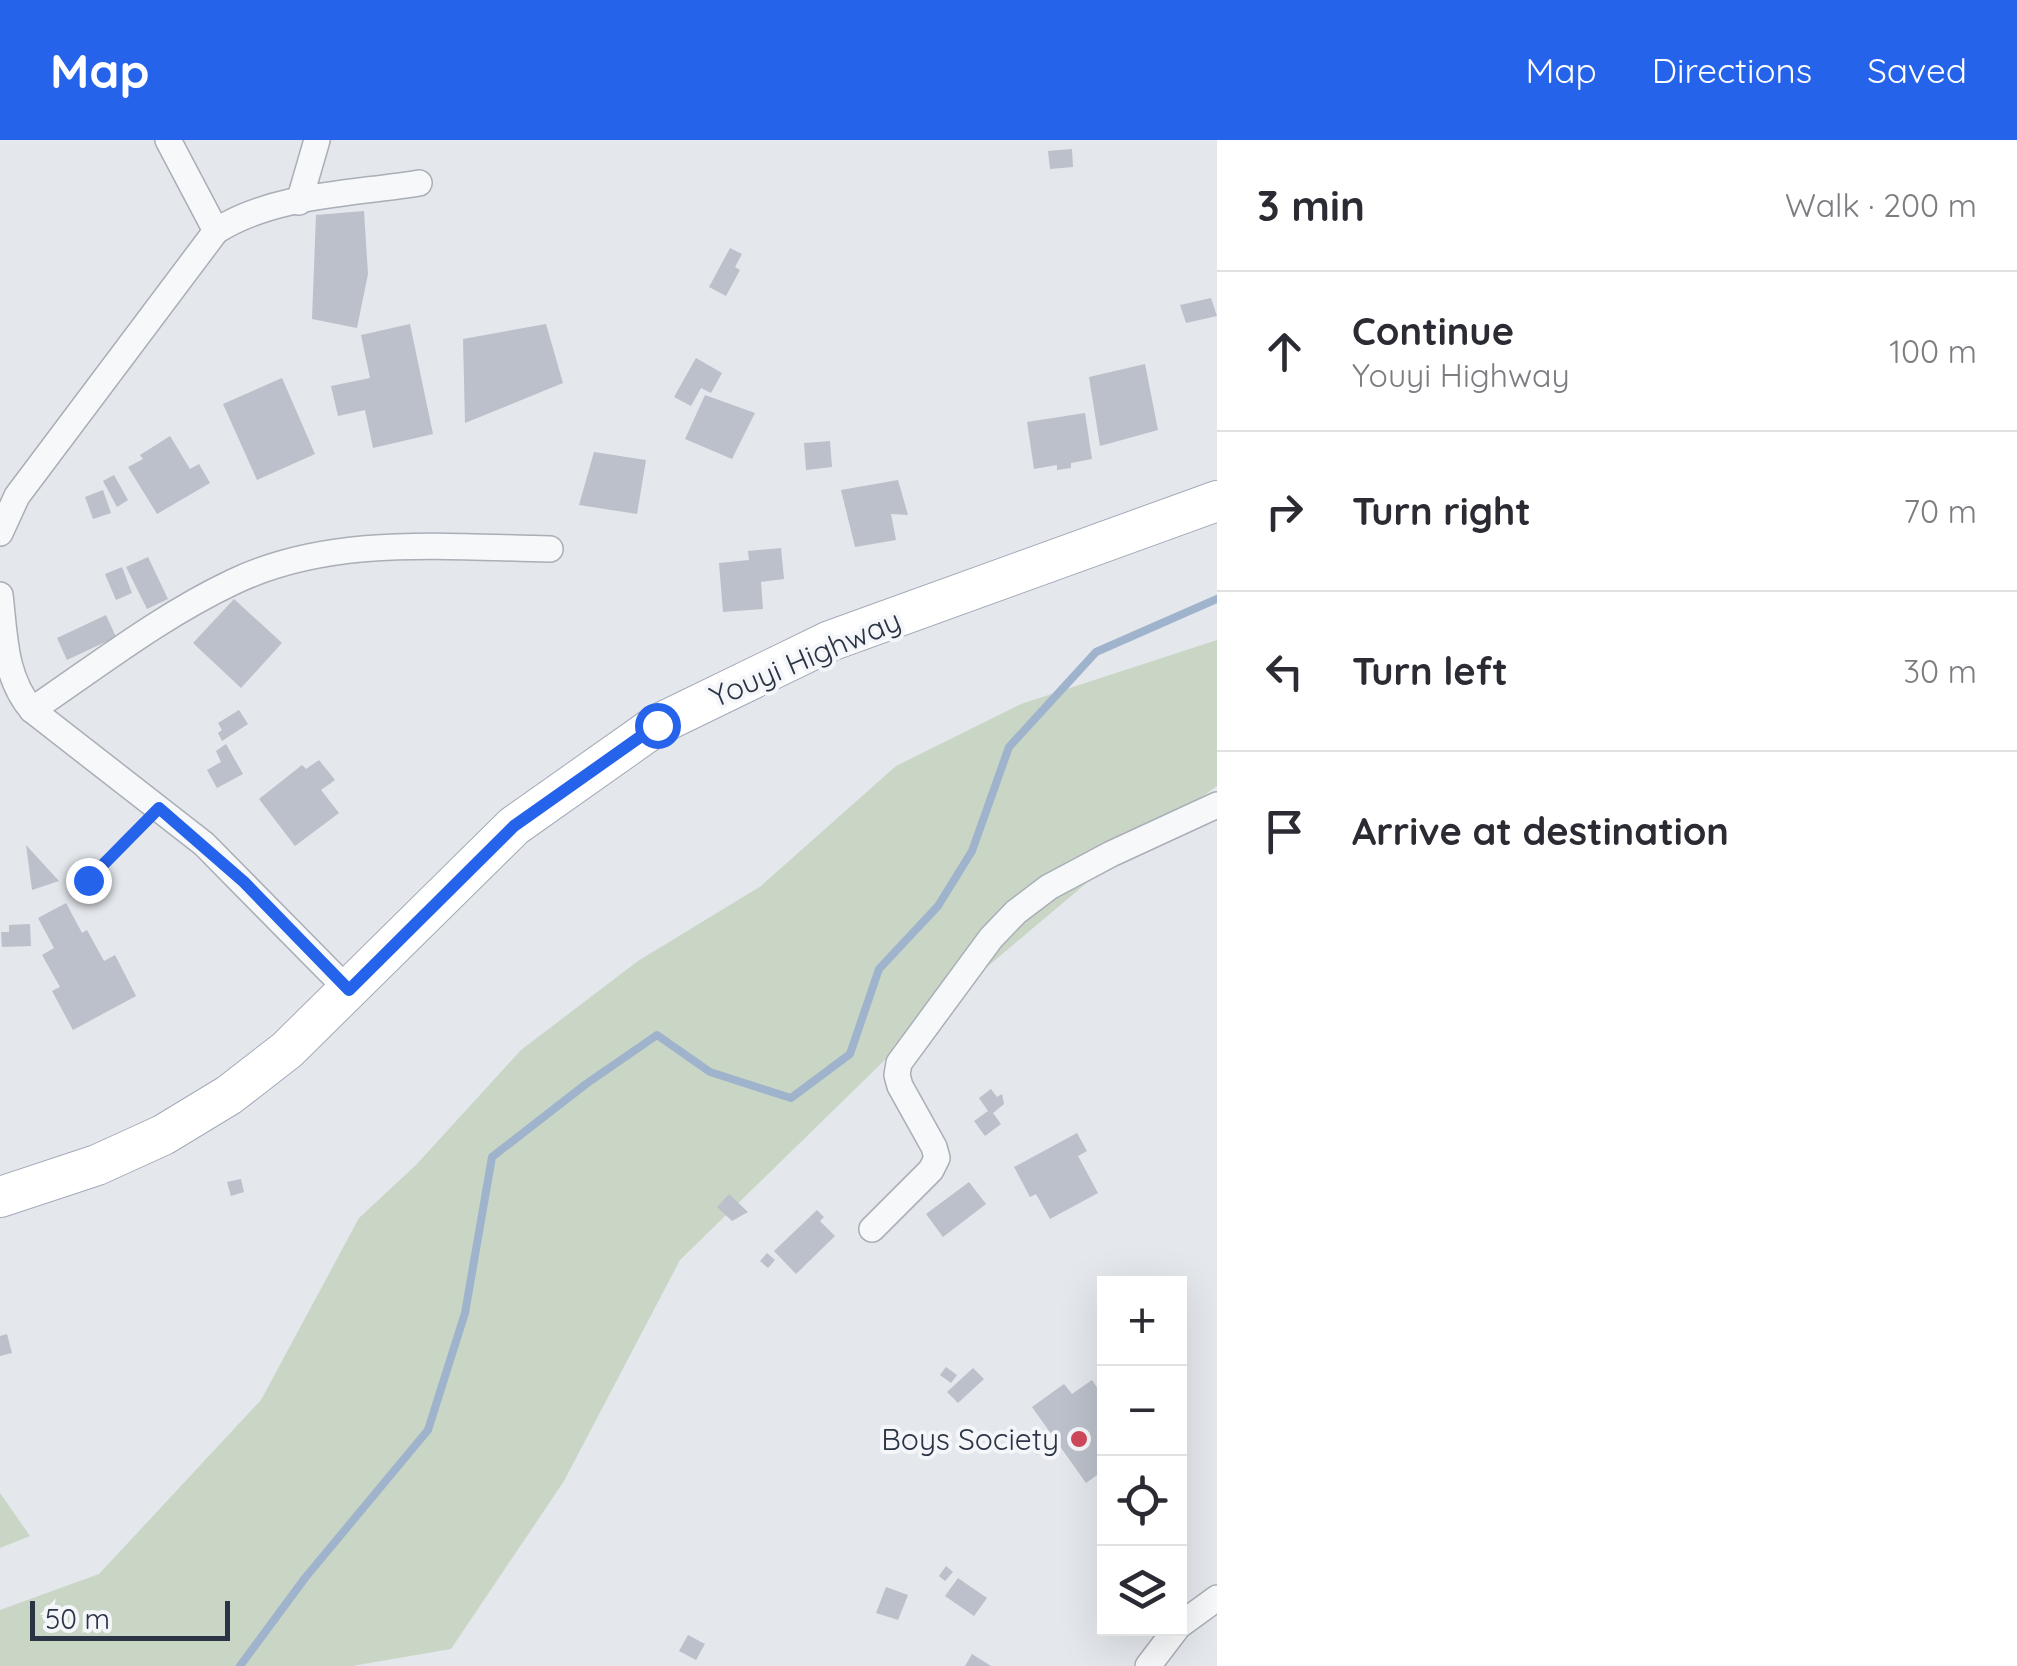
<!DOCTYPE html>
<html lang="en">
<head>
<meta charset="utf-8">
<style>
  body { margin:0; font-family:Quicksand,sans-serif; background:#f2f2f3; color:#2b2b33 }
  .controls { position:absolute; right:30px; bottom:30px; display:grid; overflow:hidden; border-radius:0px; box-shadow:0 10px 40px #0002 }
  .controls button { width:90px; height:90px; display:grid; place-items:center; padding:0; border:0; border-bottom:2px solid #e1e1e2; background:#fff; color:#2b2b33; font:50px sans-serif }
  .scale { position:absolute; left:30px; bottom:25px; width:200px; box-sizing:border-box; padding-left:10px; border:5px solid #2b3445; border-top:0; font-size:28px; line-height:35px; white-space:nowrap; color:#2b3445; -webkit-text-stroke:8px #f4f6f9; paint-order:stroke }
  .stop { position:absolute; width:30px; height:30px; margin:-22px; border:8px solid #2563eb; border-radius:50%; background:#fff }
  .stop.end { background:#2563eb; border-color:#fff; box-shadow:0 2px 10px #0008 }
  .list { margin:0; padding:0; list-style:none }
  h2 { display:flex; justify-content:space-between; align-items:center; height:130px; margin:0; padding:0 40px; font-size:42px }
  h2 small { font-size:32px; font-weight:400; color:#7c7c81 }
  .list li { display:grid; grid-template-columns:65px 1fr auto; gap:30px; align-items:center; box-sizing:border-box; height:160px; padding:0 40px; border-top:2px solid #e1e1e2 }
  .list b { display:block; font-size:38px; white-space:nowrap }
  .list p { margin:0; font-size:32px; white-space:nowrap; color:#7c7c81 }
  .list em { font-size:32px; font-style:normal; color:#7c7c81 }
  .icon { flex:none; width:55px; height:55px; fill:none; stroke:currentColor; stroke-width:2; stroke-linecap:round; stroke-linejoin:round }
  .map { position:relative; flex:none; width:1217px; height:1526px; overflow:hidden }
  header { display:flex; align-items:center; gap:60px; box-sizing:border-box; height:140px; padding:0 50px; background:#2563eb; color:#fff }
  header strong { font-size:48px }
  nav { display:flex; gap:55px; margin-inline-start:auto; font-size:35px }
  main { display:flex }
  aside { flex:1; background:#fff }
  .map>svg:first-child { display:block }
  .green { fill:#c9d6c5 }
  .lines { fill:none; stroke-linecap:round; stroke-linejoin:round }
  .stream { stroke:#9fb4cc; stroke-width:8 }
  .building { fill:#bbc0ca }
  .minor-casing { stroke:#a9aeb7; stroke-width:28 }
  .primary-casing { stroke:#a3abb8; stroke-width:42 }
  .path { stroke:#c2c5cb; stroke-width:5; stroke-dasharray:8 8; stroke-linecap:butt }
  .minor { stroke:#f7f8fa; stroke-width:25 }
  .primary { stroke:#fff; stroke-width:40 }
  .route { stroke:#2563eb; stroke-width:12 }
  .poi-dot { fill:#d1495b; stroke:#f4f6f9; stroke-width:4 }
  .labels { text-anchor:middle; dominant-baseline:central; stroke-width:8; stroke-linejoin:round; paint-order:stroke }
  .street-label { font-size:30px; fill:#2b3445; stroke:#f4f6f9 }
  .poi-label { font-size:30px; fill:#2b3445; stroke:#f4f6f9; text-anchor:end }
</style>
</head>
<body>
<header>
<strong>Map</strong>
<nav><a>Map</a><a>Directions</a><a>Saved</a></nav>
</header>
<main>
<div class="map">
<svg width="1217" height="1526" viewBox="0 0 1217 1526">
  <rect width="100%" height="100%" fill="#e4e7ec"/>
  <g class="green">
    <path d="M 1217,500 L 1217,646 L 1115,719 L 936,870 L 680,1120 L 564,1341 L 451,1509 L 352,1526 L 0,1526 L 0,1470 L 99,1434 L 261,1260 L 359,1078 L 416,1025 L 521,910 L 638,821 L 761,746 L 896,626 L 1021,564 Z"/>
    <path d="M 0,1353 L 30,1396 L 0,1408 Z"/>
  </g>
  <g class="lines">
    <path class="stream" d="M 240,1526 L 305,1438 L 428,1290 L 465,1173 L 492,1017 L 586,944 L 657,895 L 710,932 L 791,958 L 850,914 L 879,829 L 938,766 L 972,711 L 1009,607 L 1096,512 L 1217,459"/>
  </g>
  <g class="building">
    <path d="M 1072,9 L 1073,27 L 1050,29 L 1048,11 Z"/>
    <path d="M 364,71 L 368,134 L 357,188 L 312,179 L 316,75 Z"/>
    <path d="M 730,108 L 742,114 L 735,127 L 740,130 L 726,156 L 709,147 Z"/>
    <path d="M 1211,158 L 1217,176 L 1186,183 L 1180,165 Z"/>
    <path d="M 410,184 L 433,294 L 373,308 L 365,270 L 338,276 L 331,246 L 370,238 L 361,195 Z"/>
    <path d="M 546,184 L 563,243 L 465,283 L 463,199 Z"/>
    <path d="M 696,218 L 722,233 L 711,253 L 701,248 L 691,266 L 674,257 Z"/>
    <path d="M 1145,224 L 1158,290 L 1100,306 L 1089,237 Z"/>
    <path d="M 282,238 L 315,314 L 257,340 L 223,264 Z"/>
    <path d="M 705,255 L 755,273 L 732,319 L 685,299 Z"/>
    <path d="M 1085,273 L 1092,319 L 1071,323 L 1071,328 L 1057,330 L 1057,325 L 1034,329 L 1027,282 Z"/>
    <path d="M 170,296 L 190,329 L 199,324 L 210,343 L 157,374 L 128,327 L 143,319 L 140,315 Z"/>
    <path d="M 830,301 L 832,327 L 806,330 L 804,303 Z"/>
    <path d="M 594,312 L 646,320 L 637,374 L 579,365 Z"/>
    <path d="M 114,335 L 128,360 L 117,367 L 103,341 Z"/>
    <path d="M 898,340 L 908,375 L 891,374 L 896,400 L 855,407 L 841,350 Z"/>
    <path d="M 103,350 L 111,373 L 93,379 L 85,357 Z"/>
    <path d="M 781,408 L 784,439 L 761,442 L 763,469 L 723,472 L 719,423 L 749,420 L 748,411 Z"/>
    <path d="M 148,417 L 168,459 L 147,469 L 126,427 Z"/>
    <path d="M 122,427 L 132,453 L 116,460 L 105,434 Z"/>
    <path d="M 234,459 L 282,503 L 241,548 L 193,503 Z"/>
    <path d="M 106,475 L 116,497 L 67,520 L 57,498 Z"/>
    <path d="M 239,570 L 248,584 L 222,601 L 218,593 L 222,590 L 218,583 Z"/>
    <path d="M 226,604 L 243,634 L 217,648 L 207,630 L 221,622 L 216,611 Z"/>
    <path d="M 319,620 L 335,640 L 321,650 L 339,673 L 295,706 L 259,659 L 302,625 L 306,629 Z"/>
    <path d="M 26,705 L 59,741 L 32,750 Z"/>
    <path d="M 66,763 L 82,793 L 87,790 L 104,821 L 115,815 L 136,856 L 73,890 L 52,851 L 60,847 L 42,815 L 54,808 L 38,778 Z"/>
    <path d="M 30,784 L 31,806 L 2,807 L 1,792 L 9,792 L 9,785 Z"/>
    <path d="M 991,949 L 997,957 L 1002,954 L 1004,964 L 993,973 L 1001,984 L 985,996 L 974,981 L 988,971 L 979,958 Z"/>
    <path d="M 1077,993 L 1087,1011 L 1078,1016 L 1098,1053 L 1050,1079 L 1036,1054 L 1030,1057 L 1014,1027 Z"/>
    <path d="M 241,1039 L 244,1052 L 231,1056 L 227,1042 Z"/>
    <path d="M 969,1042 L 986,1064 L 943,1097 L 926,1074 Z"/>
    <path d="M 729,1054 L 748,1072 L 732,1081 L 717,1067 Z"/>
    <path d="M 817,1070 L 824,1077 L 820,1081 L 835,1096 L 796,1134 L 774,1111 Z"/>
    <path d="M 767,1113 L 775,1120 L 768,1128 L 760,1121 Z"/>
    <path d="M 7,1194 L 12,1213 L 0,1216 L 0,1196 Z"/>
    <path d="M 946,1227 L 957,1235 L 951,1243 L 940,1235 Z"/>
    <path d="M 973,1228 L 984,1239 L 958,1263 L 947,1252 Z"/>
    <path d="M 1092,1240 L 1104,1258 L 1104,1330 L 1086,1343 L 1032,1267 L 1064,1244 L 1072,1254 Z"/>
    <path d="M 1036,1291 L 1048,1306 L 1037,1315 L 1025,1300 Z"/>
    <path d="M 946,1426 L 953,1432 L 945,1441 L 939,1436 Z"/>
    <path d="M 958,1438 L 987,1458 L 974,1476 L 945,1456 Z"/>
    <path d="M 886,1447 L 908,1455 L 898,1480 L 876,1473 Z"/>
    <path d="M 688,1495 L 705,1504 L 696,1520 L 679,1511 Z"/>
    <path d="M 972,1514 L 991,1526 L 965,1526 Z"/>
  </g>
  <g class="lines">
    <defs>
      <g id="minor">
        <path d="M 168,0 L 216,91"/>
        <path d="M 299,62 L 317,0"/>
        <path d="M 0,393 L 17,356 L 216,91 C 274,54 353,54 419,43"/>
        <path d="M 0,455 C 5,496 4,537 32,570 L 204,704 L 349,851"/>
        <path d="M 32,570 C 97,526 161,476 233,442 C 331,395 445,407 550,409"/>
        <path d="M 872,1089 L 931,1030 L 937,1018 L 934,1007 L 900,946 L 897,935 L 899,923 L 991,798 L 1016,772 L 1049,747 L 1111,714 L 1217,665"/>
        <path d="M 1180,1485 L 1217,1458"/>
        <path d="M 1148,1526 L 1177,1488"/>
      </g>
      <path id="primary" d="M 0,1057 L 97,1025 L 163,995 L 229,955 L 287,910 L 514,686 L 657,585 L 830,501 L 1217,361"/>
    </defs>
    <use href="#minor" class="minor-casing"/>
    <use href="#primary" class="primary-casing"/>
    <path class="path" d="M 88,740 L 142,685"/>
    <use href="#minor" class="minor"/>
    <use href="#primary" class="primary"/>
  </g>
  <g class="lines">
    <path class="route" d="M 88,740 L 159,668 L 244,742 L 349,850 L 514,686 L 657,585"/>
  </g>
  <circle class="poi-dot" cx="1079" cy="1299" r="10"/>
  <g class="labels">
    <g class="street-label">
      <text transform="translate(805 518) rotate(-23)">Youyi Highway</text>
    </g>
    <g class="poi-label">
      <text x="1059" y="1299">Boys Society</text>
    </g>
  </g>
</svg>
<div class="controls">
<button>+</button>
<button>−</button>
<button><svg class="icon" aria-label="locate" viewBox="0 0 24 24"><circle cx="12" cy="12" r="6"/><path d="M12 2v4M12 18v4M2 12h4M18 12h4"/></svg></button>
<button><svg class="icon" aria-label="layers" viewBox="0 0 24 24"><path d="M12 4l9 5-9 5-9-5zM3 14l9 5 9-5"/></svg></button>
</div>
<div class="scale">50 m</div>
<div class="stop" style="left:657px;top:585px"></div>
<div class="stop end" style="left:88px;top:740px"></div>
</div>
<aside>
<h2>3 min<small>Walk · 200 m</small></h2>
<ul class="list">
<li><svg class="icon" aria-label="ahead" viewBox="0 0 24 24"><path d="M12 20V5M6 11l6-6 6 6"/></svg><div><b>Continue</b><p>Youyi Highway</p></div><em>100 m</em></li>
<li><svg class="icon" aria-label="right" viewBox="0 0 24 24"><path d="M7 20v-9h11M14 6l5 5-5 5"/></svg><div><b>Turn right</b></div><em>70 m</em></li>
<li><svg class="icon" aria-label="left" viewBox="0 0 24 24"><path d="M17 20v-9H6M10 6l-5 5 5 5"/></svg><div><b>Turn left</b></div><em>30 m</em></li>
<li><svg class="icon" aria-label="arrive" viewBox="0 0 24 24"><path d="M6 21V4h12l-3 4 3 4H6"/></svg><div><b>Arrive at destination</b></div></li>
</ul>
</aside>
</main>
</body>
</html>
